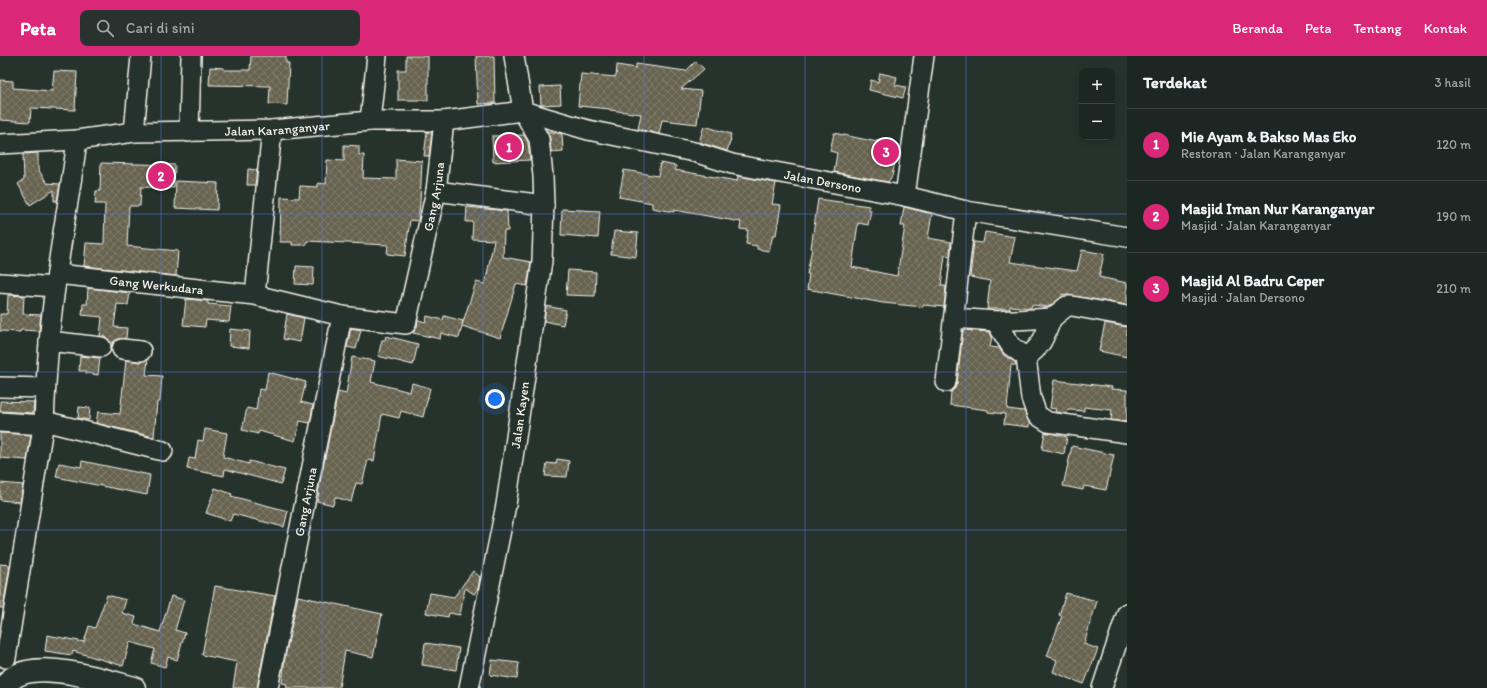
<!DOCTYPE html>
<html lang="id">
<head>
<meta charset="utf-8">
<style>
  body { margin:0; font-family:Itim,sans-serif; background:#29322f; color:#f1f3f6 }
  .controls { position:absolute; right:12px; top:12px; display:grid; overflow:hidden; border-radius:8px; box-shadow:0 2px 10px #0003 }
  .controls button { width:36px; height:36px; display:grid; place-items:center; padding:0; border:0; border-bottom:1px solid #3a4340; background:#1c2622; color:#f1f3f6; font:20px sans-serif }
  .you { position:absolute; left:495px; top:343px; width:14px; height:14px; margin:-10px; border:3px solid #fff; border-radius:50%; background:#1a73e8; box-shadow:0 0 0 6px #1a73e833 }
  .badge { display:grid; place-items:center; width:26px; height:26px; border-radius:50%; background:#db2777; color:#fff; font-size:13px; font-weight:700 }
  .pin { position:absolute; translate:-50% -50%; border:2px solid #fff; box-shadow:0 1px 4px #0006 }
  .list { margin:0; padding:0; list-style:none }
  h2 { display:flex; justify-content:space-between; align-items:center; height:52px; margin:0; padding:0 16px; font-size:17px }
  h2 small { font-size:13px; font-weight:400; color:#a0a5a5 }
  .list li { display:grid; grid-template-columns:26px 1fr auto; gap:12px; align-items:center; box-sizing:border-box; height:72px; padding:0 16px; border-top:1px solid #3a4340 }
  .list b { display:block; font-size:15px; white-space:nowrap }
  .list p { margin:0; font-size:13px; white-space:nowrap; color:#a0a5a5 }
  .list em { font-size:13px; font-style:normal; color:#a0a5a5 }
  .icon { flex:none; width:22px; height:22px; fill:none; stroke:currentColor; stroke-width:2; stroke-linecap:round; stroke-linejoin:round }
  .map { position:relative; flex:none; width:1127px; height:632px; overflow:hidden }
  header { display:flex; align-items:center; gap:24px; box-sizing:border-box; height:56px; padding:0 20px; background:#db2777; color:#fff }
  header strong { font-size:19px }
  nav { display:flex; gap:22px; margin-inline-start:auto; font-size:14px }
  .search { width:280px; height:36px; background:#29322f; display:flex; align-items:center; gap:10px; box-sizing:border-box; padding:0 14px; border-radius:8px; color:#a0a5a5; font-size:15px }
  main { display:flex }
  aside { flex:1; background:#1c2622 }
  .map>svg:first-child { display:block }
  .building { fill:url(#building-cross-hatch); stroke:#f4f1e8 }
  .lines { fill:none; stroke-linecap:round; stroke-linejoin:round }
  .minor-casing { stroke:#f4f1e8; stroke-width:22 }
  .major-casing { stroke:#f4f1e8; stroke-width:25 }
  .minor { stroke:#26332d; stroke-width:19 }
  .major { stroke:#26332d; stroke-width:22 }
  .grid { fill:none; stroke:#5377dc; stroke-width:1; stroke-opacity:0.55 }
  .labels { text-anchor:middle; dominant-baseline:central; stroke-width:3.5; stroke-linejoin:round; paint-order:stroke }
  .street-label { font-size:13px; fill:#f4f1e8; stroke:#26332d }
</style>
</head>
<body>
<header>
<strong>Peta</strong>
<div class="search"><svg class="icon" aria-label="search" viewBox="0 0 24 24"><circle cx="10" cy="10" r="6"/><path d="M15 15l6 6"/></svg>Cari di sini</div>
<nav><a>Beranda</a><a>Peta</a><a>Tentang</a><a>Kontak</a></nav>
</header>
<main>
<div class="map">
<svg width="1127" height="632" viewBox="0 0 1127 632">
  <defs>
    <pattern id="building-cross-hatch" width="8" height="8" patternUnits="userSpaceOnUse"><rect width="8" height="8" fill="#686451"/><path d="M0 0l8 8M0 8l8-8" fill="none" stroke="#7e7b6a"/></pattern>
  </defs>
  <rect width="100%" height="100%" fill="#26332d"/>
  <filter id="ink" filterUnits="userSpaceOnUse"><feTurbulence type="fractalNoise" baseFrequency=".025" numOctaves="2"/><feDisplacementMap in="SourceGraphic" scale="8" xChannelSelector="R" yChannelSelector="G"/><feConvolveMatrix kernelMatrix="1 2 1 2 8 2 1 2 1" color-interpolation-filters="sRGB"/></filter>
  <g filter="url(#ink)">
    <g class="building">
      <path d="M 251,0 L 286,0 L 286,7 L 289,7 L 287,49 L 269,48 L 270,30 L 209,29 L 210,11 L 224,12 L 224,14 L 250,14 Z"/>
      <path d="M 406,0 L 428,0 L 428,44 L 398,44 L 398,14 L 406,14 Z"/>
      <path d="M 476,0 L 494,0 L 495,47 L 478,48 Z"/>
      <path d="M 696,5 L 704,13 L 681,33 L 701,35 L 697,68 L 662,64 L 659,78 L 638,73 L 641,58 L 610,54 L 610,53 L 578,50 L 581,18 L 616,21 L 617,9 L 636,12 L 636,8 L 686,15 Z"/>
      <path d="M 54,15 L 77,16 L 75,54 L 31,52 L 30,66 L 0,64 L 0,24 L 13,25 L 13,32 L 52,35 Z"/>
      <path d="M 880,17 L 897,21 L 895,29 L 906,31 L 903,42 L 869,34 L 871,24 L 878,26 Z"/>
      <path d="M 560,30 L 561,48 L 541,49 L 540,31 Z"/>
      <path d="M 704,70 L 731,78 L 730,82 L 731,83 L 727,95 L 699,86 Z"/>
      <path d="M 547,75 L 562,78 L 563,95 L 551,96 L 550,82 Z"/>
      <path d="M 427,76 L 432,76 L 429,100 L 424,100 Z"/>
      <path d="M 834,77 L 877,86 L 877,84 L 899,89 L 892,120 L 888,126 L 834,116 L 837,97 L 830,95 Z"/>
      <path d="M 524,79 L 528,86 L 530,104 L 493,106 L 492,80 Z"/>
      <path d="M 344,89 L 359,90 L 359,99 L 364,99 L 363,122 L 396,123 L 396,103 L 422,105 L 420,147 L 418,165 L 410,164 L 405,200 L 387,198 L 388,189 L 307,185 L 306,189 L 292,189 L 292,186 L 280,186 L 281,141 L 299,142 L 300,130 L 318,131 L 318,127 L 326,128 L 327,104 L 344,105 Z"/>
      <path d="M 38,97 L 38,113 L 47,127 L 60,128 L 57,145 L 54,145 L 54,134 L 30,149 L 18,128 L 24,124 L 23,98 Z"/>
      <path d="M 101,107 L 175,109 L 174,132 L 141,131 L 140,150 L 129,150 L 127,190 L 178,195 L 176,220 L 84,210 L 86,187 L 104,188 L 105,148 L 95,148 L 96,135 L 100,135 Z"/>
      <path d="M 660,107 L 676,110 L 675,114 L 737,125 L 738,120 L 776,127 L 772,148 L 781,149 L 776,179 L 773,179 L 769,195 L 757,193 L 757,190 L 746,188 L 748,174 L 740,173 L 741,166 L 674,154 L 674,156 L 652,152 L 652,147 L 619,141 L 624,114 L 658,120 Z"/>
      <path d="M 248,113 L 257,114 L 255,129 L 247,129 Z"/>
      <path d="M 176,125 L 218,127 L 217,154 L 175,152 Z"/>
      <path d="M 818,143 L 869,150 L 869,154 L 871,154 L 868,169 L 858,167 L 852,211 L 897,220 L 905,170 L 901,170 L 904,151 L 932,158 L 928,182 L 951,186 L 950,200 L 945,199 L 941,230 L 946,230 L 944,251 L 923,249 L 923,251 L 883,247 L 807,233 L 809,218 L 807,218 L 812,192 L 811,192 Z"/>
      <path d="M 467,151 L 507,155 L 508,175 L 504,175 L 503,201 L 531,206 L 527,230 L 516,228 L 500,282 L 462,270 L 459,282 L 441,277 L 440,283 L 413,277 L 417,271 L 418,264 L 426,266 L 427,260 L 443,264 L 444,260 L 463,265 L 462,269 L 476,226 L 485,228 L 494,184 L 472,183 L 473,166 L 466,166 Z"/>
      <path d="M 562,153 L 600,155 L 598,182 L 561,179 Z"/>
      <path d="M 614,175 L 638,177 L 636,201 L 611,198 Z"/>
      <path d="M 985,176 L 1015,181 L 1010,206 L 1077,215 L 1082,194 L 1104,198 L 1099,221 L 1127,227 L 1127,249 L 1062,238 L 1062,241 L 1048,251 L 1032,249 L 1031,252 L 1010,250 L 1010,253 L 987,253 L 990,225 L 970,221 L 974,186 L 983,187 Z"/>
      <path d="M 296,210 L 314,211 L 313,229 L 295,228 Z"/>
      <path d="M 568,214 L 596,216 L 595,240 L 566,239 Z"/>
      <path d="M 88,232 L 130,237 L 128,249 L 117,248 L 114,271 L 127,272 L 126,282 L 118,283 L 111,287 L 107,282 L 100,280 L 102,261 L 82,259 L 83,248 L 87,248 Z"/>
      <path d="M 8,239 L 24,240 L 23,258 L 41,259 L 39,275 L 21,274 L 20,276 L 0,275 L 0,258 L 7,258 Z"/>
      <path d="M 186,243 L 208,245 L 208,248 L 231,250 L 229,266 L 206,264 L 205,271 L 183,269 Z"/>
      <path d="M 546,250 L 566,254 L 563,269 L 544,265 Z"/>
      <path d="M 287,258 L 304,262 L 300,286 L 283,283 Z"/>
      <path d="M 1105,267 L 1127,271 L 1127,301 L 1099,295 Z"/>
      <path d="M 351,272 L 361,274 L 356,293 L 347,291 Z"/>
      <path d="M 230,273 L 250,275 L 249,292 L 229,290 Z"/>
      <path d="M 963,274 L 989,276 L 992,280 L 990,291 L 999,292 L 1004,299 L 1016,307 L 1016,309 L 1011,309 L 1007,353 L 1024,355 L 1029,366 L 1029,371 L 1004,368 L 1005,358 L 988,356 L 988,354 L 950,349 L 951,336 L 955,332 L 957,327 Z"/>
      <path d="M 386,280 L 418,288 L 413,309 L 378,300 L 382,284 L 385,284 Z"/>
      <path d="M 80,300 L 100,302 L 98,319 L 86,317 L 86,315 L 79,315 Z"/>
      <path d="M 352,301 L 375,305 L 371,326 L 410,336 L 412,327 L 430,332 L 423,361 L 401,355 L 399,362 L 382,358 L 374,405 L 368,404 L 362,428 L 356,427 L 351,446 L 335,441 L 333,449 L 317,445 L 319,437 L 318,437 L 338,336 L 346,338 Z"/>
      <path d="M 148,303 L 146,319 L 162,320 L 160,346 L 157,346 L 154,381 L 96,367 L 98,356 L 120,358 L 126,304 L 140,306 Z"/>
      <path d="M 268,316 L 306,326 L 301,346 L 313,349 L 310,367 L 300,365 L 295,385 L 259,375 L 258,378 L 242,374 L 247,352 L 256,354 L 259,333 L 265,334 Z"/>
      <path d="M 1054,324 L 1112,331 L 1111,333 L 1127,334 L 1127,366 L 1111,364 L 1112,354 L 1084,351 L 1084,355 L 1071,354 L 1068,354 L 1067,358 L 1055,356 L 1056,353 L 1050,352 Z"/>
      <path d="M 0,345 L 34,346 L 33,357 L 0,355 Z"/>
      <path d="M 79,351 L 90,352 L 89,364 L 78,362 Z"/>
      <path d="M 205,373 L 227,377 L 223,401 L 249,408 L 249,405 L 285,414 L 281,428 L 225,413 L 224,420 L 187,413 L 189,402 L 195,403 L 198,384 L 203,385 Z"/>
      <path d="M 1045,376 L 1067,381 L 1064,398 L 1042,393 Z"/>
      <path d="M 0,377 L 31,379 L 27,404 L 0,402 Z"/>
      <path d="M 1072,390 L 1114,399 L 1106,434 L 1084,430 L 1083,434 L 1063,430 Z"/>
      <path d="M 557,403 L 569,405 L 567,421 L 545,420 L 547,407 L 556,408 Z"/>
      <path d="M 82,405 L 150,419 L 147,439 L 56,421 L 59,407 L 81,411 Z"/>
      <path d="M 0,427 L 23,429 L 20,446 L 0,444 Z"/>
      <path d="M 215,432 L 232,438 L 231,440 L 288,455 L 284,471 L 233,458 L 230,465 L 206,457 Z"/>
      <path d="M 0,508 L 10,509 L 3,552 L 0,552 Z"/>
      <path d="M 473,515 L 480,521 L 478,533 L 474,538 L 465,532 L 460,559 L 449,557 L 448,561 L 426,557 L 430,537 L 454,541 Z"/>
      <path d="M 215,530 L 275,540 L 257,632 L 233,632 L 237,606 L 202,599 Z"/>
      <path d="M 1066,537 L 1097,545 L 1084,588 L 1098,593 L 1084,628 L 1053,616 L 1057,604 L 1047,600 L 1062,560 L 1059,559 Z"/>
      <path d="M 107,539 L 126,544 L 122,557 L 136,561 L 134,568 L 160,576 L 171,540 L 184,544 L 175,574 L 185,577 L 177,604 L 168,601 L 165,611 L 151,607 L 155,593 L 130,586 L 123,610 L 73,595 L 72,599 L 45,595 L 47,579 L 84,586 L 89,570 L 95,572 Z"/>
      <path d="M 298,540 L 382,558 L 373,601 L 345,595 L 339,632 L 286,632 L 287,628 L 282,627 L 285,601 Z"/>
      <path d="M 425,587 L 459,592 L 456,614 L 422,609 Z"/>
      <path d="M 492,604 L 519,607 L 517,623 L 490,619 Z"/>
    </g>
    <g class="lines">
      <defs>
        <g id="minor">
          <path id="s1" d="M 514,0 L 523,55 L 588,74 L 694,96 L 732,108 L 905,140 L 966,155 L 1127,181"/>
          <path d="M 370,65 L 377,0"/>
          <path d="M 134,76 L 141,0"/>
          <path d="M 189,76 L 191,0"/>
          <path id="s2" d="M 0,88 L 77,84 L 134,76 L 272,74 L 370,65 L 444,65 L 523,55 L 539,83 L 543,120 L 544,149 L 542,205 L 506,449 L 469,632"/>
          <path d="M 436,135 L 544,149"/>
          <path d="M 905,140 L 924,0"/>
          <path id="s3" d="M 57,218 L 255,239"/>
          <path d="M 0,227 L 55,231"/>
          <path id="s4" d="M 342,260 L 406,268 L 436,135 L 444,65"/>
          <path d="M 954,262 L 995,265 L 1052,262 L 1067,250 L 1072,250 L 1127,260"/>
          <path d="M 1052,262 C 1045,279 1042,291 1026,301 L 1031,342 L 1037,359 L 1048,366 L 1127,377"/>
          <path d="M 995,265 L 1011,290 L 1026,301"/>
          <path d="M 49,285 L 101,291"/>
          <path d="M 122,293 L 141,295"/>
          <path d="M 946,326 L 966,155"/>
          <path d="M 0,331 L 45,332"/>
          <path d="M 44,365 L 163,395"/>
          <path d="M 0,366 L 43,369"/>
          <path d="M 6,602 L 44,365 C 46,321 49,276 55,232 C 61,182 71,134 77,84"/>
          <path id="s5" d="M 268,632 L 342,260 L 255,239 L 272,74"/>
          <path d="M 1102,632 L 1127,557"/>
        </g>
        <path id="major" d="M 5,632 C 20,596 107,625 134,632"/>
      </defs>
      <use href="#minor" class="minor-casing"/>
      <use href="#major" class="major-casing"/>
      <use href="#minor" class="minor"/>
      <use href="#major" class="major"/>
    </g>
  </g>
  <path class="grid" d="M 161,0 L 161,632M 322,0 L 322,632M 483,0 L 483,632M 644,0 L 644,632M 805,0 L 805,632M 966,0 L 966,632M 0,158 L 1127,158M 0,316 L 1127,316M 0,474 L 1127,474"/>
  <g class="labels">
    <g class="street-label">
      <text stroke="none"><textPath href="#s2" startOffset="278">Jalan Karanganyar</textPath></text>
      <text stroke="none"><textPath href="#s1" startOffset="364">Jalan Dersono</textPath></text>
      <text stroke="none"><textPath href="#s4" startOffset="195">Gang Arjuna</textPath></text>
      <text stroke="none"><textPath href="#s3" startOffset="100">Gang Werkudara</textPath></text>
      <text transform="translate(520 359) rotate(-82)">Jalan Kayen</text>
      <text stroke="none"><textPath href="#s5" startOffset="190">Gang Arjuna</textPath></text>
    </g>
  </g>
</svg>
<div class="controls">
<button>+</button>
<button>−</button>
</div>
<div class="you"></div>
<div class="pin badge" style="left:509px;top:91px">1</div>
<div class="pin badge" style="left:161px;top:120px">2</div>
<div class="pin badge" style="left:886px;top:96px">3</div>
</div>
<aside>
<h2>Terdekat<small>3 hasil</small></h2>
<ul class="list">
<li><span class="badge">1</span><div><b>Mie Ayam &amp; Bakso Mas Eko</b><p>Restoran · Jalan Karanganyar</p></div><em>120 m</em></li>
<li><span class="badge">2</span><div><b>Masjid Iman Nur Karanganyar</b><p>Masjid · Jalan Karanganyar</p></div><em>190 m</em></li>
<li><span class="badge">3</span><div><b>Masjid Al Badru Ceper</b><p>Masjid · Jalan Dersono</p></div><em>210 m</em></li>
</ul>
</aside>
</main>
</body>
</html>
